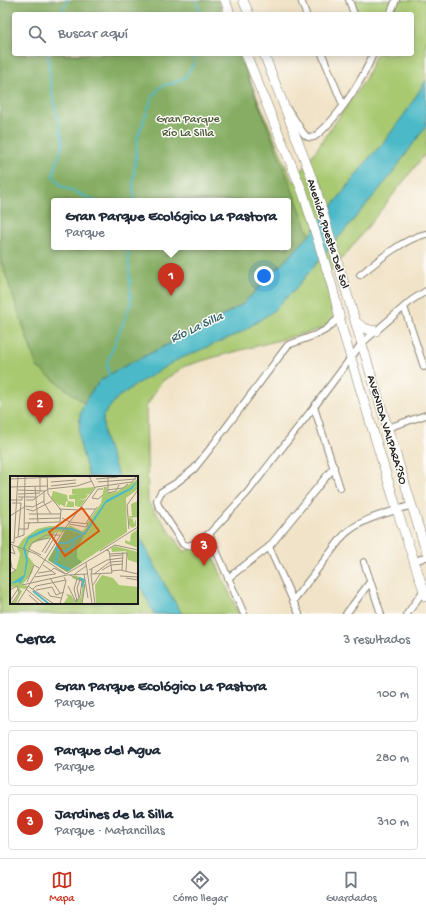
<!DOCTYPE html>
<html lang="es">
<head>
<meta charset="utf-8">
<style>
  body { margin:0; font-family:"Gochi Hand",sans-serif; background:#f2f2f3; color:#1f2937 }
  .you { position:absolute; left:264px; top:276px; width:14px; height:14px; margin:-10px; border:3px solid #fff; border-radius:50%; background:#1a73e8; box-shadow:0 0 0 6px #1a73e833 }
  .badge { display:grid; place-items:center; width:26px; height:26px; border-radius:50%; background:#c8321e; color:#fff; font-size:13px; font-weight:700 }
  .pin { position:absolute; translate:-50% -33px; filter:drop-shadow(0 1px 2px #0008) }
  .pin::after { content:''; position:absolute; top:21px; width:14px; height:12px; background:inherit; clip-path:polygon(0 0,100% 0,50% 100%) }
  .popup { position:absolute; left:51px; top:198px; width:240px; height:52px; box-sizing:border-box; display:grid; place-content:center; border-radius:4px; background:#fff; filter:drop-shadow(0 1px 3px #0005); font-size:13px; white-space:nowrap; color:#747a83 }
  .popup b { font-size:15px; color:#1f2937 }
  .popup::after { content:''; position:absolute; left:50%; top:100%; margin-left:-8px; border:8px solid transparent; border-top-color:#fff }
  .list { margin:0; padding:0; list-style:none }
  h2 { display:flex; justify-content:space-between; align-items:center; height:52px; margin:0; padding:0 16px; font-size:17px }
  h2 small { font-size:13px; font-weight:400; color:#747a83 }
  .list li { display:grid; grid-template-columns:26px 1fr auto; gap:12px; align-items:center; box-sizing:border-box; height:56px; margin:0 8px 8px; padding:0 8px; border:1px solid #e0e1e3; border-radius:4px }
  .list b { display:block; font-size:15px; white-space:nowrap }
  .list p { margin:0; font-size:13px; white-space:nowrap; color:#747a83 }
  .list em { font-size:13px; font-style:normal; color:#747a83 }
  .icon { flex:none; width:22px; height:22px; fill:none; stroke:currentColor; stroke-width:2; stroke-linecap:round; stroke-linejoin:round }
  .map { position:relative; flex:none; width:426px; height:614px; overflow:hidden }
  .search { position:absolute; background:#fff; box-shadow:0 2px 10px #0003; left:12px; right:12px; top:12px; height:44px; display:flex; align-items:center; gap:10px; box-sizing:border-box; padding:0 14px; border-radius:4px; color:#747a83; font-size:15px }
  .sheet { height:244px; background:#fff }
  nav { display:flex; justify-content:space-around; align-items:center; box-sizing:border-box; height:56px; border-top:1px solid #e0e1e3; background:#fff; font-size:11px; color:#747a83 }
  nav a { display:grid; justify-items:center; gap:2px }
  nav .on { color:#c8321e }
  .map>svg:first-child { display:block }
  .green { fill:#a9c971; stroke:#627246; fill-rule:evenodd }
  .forest { fill:#86ad63; stroke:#516440; fill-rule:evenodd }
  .water { fill:#4cb9c7; stroke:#346a72 }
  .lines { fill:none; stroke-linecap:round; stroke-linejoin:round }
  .stream { stroke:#4cb9c7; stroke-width:2 }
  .minor-casing { stroke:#868072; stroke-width:8 }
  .secondary-casing { stroke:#868072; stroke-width:10 }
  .minor { stroke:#fff; stroke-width:6 }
  .secondary { stroke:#fff; stroke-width:9 }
  .labels { text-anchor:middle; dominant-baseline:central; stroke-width:3; stroke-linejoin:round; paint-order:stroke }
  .park-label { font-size:12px; fill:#4d593a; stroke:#fdfcf7 }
  .street-label { font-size:12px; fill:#1c1c1c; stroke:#fdfcf7 }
  .water-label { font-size:13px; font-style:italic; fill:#326369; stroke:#fdfcf7 }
  .inset-river { fill:none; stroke:#4cb9c7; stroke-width:2 }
  .inset-road { fill:none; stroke:#9c9383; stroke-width:1 }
  .view { fill:#de560d; fill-opacity:0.15; stroke:#de560d; stroke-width:2 }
  .inset-edge { fill:none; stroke:#1c1c1c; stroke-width:2 }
</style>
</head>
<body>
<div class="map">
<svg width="426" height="614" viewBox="0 0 426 614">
  <rect width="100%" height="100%" fill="#fdfcf7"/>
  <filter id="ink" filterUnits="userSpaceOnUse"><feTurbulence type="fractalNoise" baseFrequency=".025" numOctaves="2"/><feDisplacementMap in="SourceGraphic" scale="8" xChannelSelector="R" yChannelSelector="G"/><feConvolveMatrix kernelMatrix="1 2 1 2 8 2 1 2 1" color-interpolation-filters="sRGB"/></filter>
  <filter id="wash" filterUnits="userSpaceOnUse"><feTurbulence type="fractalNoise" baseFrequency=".012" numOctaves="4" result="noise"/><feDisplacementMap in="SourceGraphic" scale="16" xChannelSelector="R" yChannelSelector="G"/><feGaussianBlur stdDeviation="0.9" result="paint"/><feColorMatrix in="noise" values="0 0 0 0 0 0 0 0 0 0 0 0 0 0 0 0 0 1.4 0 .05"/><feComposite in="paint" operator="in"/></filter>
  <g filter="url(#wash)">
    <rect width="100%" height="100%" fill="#f1e3c7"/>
    <g class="green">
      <path d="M 0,0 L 14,14 L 14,54 L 239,54 L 293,183 L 365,80 L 376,54 L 412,54 L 412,14 L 392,14 L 398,0 L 426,0 L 426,153 L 343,258 L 324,277 L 335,316 L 321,329 L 215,357 L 185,366 L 161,382 L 146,407 L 148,502 L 185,552 L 205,539 L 239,614 L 0,614 ZM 54,201 L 288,201 L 288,247 L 54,247 ZM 11,477 L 137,477 L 137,603 L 11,603 Z"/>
      <path d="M 353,0 L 393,0 L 387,14 L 358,14 Z"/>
    </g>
    <path class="forest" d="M 0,0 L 218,0 L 223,14 L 14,14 L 14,54 L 239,54 L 310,235 L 243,304 L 205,326 L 115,371 L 100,381 L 84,403 L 37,367 L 0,258 ZM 54,201 L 288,201 L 288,247 L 54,247 Z"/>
    <g class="water">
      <path d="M 426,80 L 426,126 L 388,179 L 295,289 L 272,312 L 240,333 L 175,361 L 137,384 L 117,398 L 103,416 L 104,437 L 119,477 L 89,477 L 80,444 L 79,432 L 80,415 L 84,403 L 93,389 L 100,381 L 115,371 L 205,326 L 243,304 L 310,235 L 369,158 L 383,143 L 406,112 Z"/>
      <path d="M 137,531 L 165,585 L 182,614 L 154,614 L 137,579 Z"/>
    </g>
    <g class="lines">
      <g class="stream">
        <path d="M 196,0 L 201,14"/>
        <path d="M 60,14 L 68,0"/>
        <path d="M 48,54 L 51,87 L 63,143 L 53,175 L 61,186 L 96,201"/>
        <path d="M 135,201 L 133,184 L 138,136 L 152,98 L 159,88 L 166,84 L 172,84 L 185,77 L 193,65 L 196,54"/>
        <path d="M 109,377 L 107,363 L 131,303 L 128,247"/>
      </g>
    </g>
  </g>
  <g filter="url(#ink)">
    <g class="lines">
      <defs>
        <g id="minor">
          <path d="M 301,0 L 306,14"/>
          <path d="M 349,0 L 354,14"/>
          <path d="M 390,14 L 396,0"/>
          <path d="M 322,54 L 343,105"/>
          <path d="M 287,109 C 295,117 298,127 305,135 C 308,138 311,138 314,137 C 336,121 363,80 373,54"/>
          <path d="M 360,275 C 377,261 405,238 426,234"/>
          <path d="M 404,307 L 424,367"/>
          <path d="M 339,318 L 327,329 L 318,334 L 288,345 L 209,450 L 194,469 L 176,483 L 161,492 L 157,500 L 158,505 L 183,544 L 187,546 L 191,545 L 209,534 L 247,493 L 314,407 L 362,343 L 412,300 L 426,291"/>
          <path d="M 314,407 L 340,488"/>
          <path d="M 387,428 L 426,415"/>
          <path d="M 209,534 L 244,614"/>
          <path d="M 269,547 L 299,614"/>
          <path d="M 415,561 L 426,557"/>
          <path d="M 364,562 L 381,614"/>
          <path d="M 228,578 L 269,547 L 334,467"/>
          <path d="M 293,601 L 343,536 C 361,518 388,513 412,505"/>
          <path d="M 346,614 L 370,582"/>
          <path d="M 407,614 L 424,590"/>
        </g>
        <g id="secondary">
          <path d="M 225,0 L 230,14"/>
          <path d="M 243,0 L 249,14"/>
          <path d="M 246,54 L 296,176 L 303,193 L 332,286 L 343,332 L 397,510 L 426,597"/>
          <path d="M 264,54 L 315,186 L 372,378 L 426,551"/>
          <path d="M 356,322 C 363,328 367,330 376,331"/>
        </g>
      </defs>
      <use href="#minor" class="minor-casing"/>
      <use href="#secondary" class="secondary-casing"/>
      <use href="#minor" class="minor"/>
      <use href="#secondary" class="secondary"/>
    </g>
  </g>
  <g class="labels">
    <g class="park-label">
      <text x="188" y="120">Gran Parque<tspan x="188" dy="14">Río La Silla</tspan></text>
    </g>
    <g class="street-label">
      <text transform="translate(327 234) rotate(72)">Avenida Puesta Del Sol</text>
      <text transform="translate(386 430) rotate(73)">AVENIDA VALPARA?SO</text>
    </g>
    <g class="water-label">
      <text transform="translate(197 328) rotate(-25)">Río La Silla</text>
    </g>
  </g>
  <g transform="translate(10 476)">
    <rect width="128" height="128" fill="#f1e3c7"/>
    <path d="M 128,3 L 128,13 L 116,22 L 117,56 L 57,96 L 38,84 L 54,56 L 43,57 L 41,61 L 21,68 L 18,80 L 24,88 L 22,97 L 12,109 L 18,110 L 17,113 L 9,112 L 12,115 L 6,127 L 2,128 L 9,118 L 7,110 L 0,112 L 0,98 L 6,94 L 10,78 L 7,72 L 13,63 L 27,53 L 39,50 L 58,51 L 59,49 L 72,55 L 77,51 L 77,47 L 91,27 L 94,11 L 97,11 L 97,17 L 106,16 ZM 85,11 L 80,18 L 74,19 L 78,19 L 76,22 L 66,25 L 76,23 L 70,31 L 65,30 L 65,23 L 59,23 L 59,19 L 65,19 L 62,18 L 62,13 ZM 43,15 L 57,19 L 58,25 L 64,26 L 64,31 L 56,31 L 58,26 L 56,25 L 55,31 L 50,28 L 50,30 L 41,23 ZM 128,25 L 128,41 L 120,42 L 123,43 L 124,48 L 126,43 L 126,50 L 122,52 L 119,49 L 119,42 L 121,41 L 119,41 L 118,29 L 119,40 L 122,40 L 121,28 ZM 128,53 L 128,72 L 115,67 L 115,64 L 120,66 L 121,58 ZM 105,70 L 128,76 L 128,87 L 118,84 L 116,75 L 102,76 L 101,72 ZM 64,99 L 75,103 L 72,128 L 53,128 L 58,121 L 56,118 L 61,119 L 65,125 L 71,121 L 73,106 L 62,102 ZM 92,99 L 103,102 L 109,109 L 128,111 L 128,128 L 86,128 L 85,109 Z" fill="#a9c971"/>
    <path d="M 56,53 L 74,59 L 67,74 L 67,82 L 72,86 L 57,96 L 38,84 Z" fill="#86ad63"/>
    <path d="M 128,5 L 122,13 L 96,27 L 75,59 L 60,54 L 41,53 L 19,63 L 15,71 L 18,84 L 15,100 L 10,108 L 9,106 L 0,108 L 14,99 L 16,84 L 13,72 L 18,61 L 34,53 L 45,51 L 62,52 L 74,57 L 96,24 L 120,12 Z" fill="#4cb9c7"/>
    <path class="inset-river" d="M 46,74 L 56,75 L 63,70 L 64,64M 60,94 L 45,87 L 48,77 L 46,72 L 49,67 L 57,67 L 72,59M 69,102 L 74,104 L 72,111M 23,115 L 39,128"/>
    <path class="inset-road" d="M 30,0 L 30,16M 37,0 L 38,18 L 51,34 L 50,46M 79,0 L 85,12M 98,0 L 98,17 L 106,15 L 109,9M 0,3 L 67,0M 86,3 L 108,1M 41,6 L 66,4M 88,6 L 126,3M 41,10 L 66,7M 0,11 L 37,10M 25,11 L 28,47M 8,14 L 35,15M 97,14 L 113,12 L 118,8M 34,16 L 34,27 L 41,38M 8,18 L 30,17M 8,21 L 26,21M 82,22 L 88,13 L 93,13M 82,22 L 88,23 L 93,19M 0,23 L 0,0M 0,24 L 12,24 L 12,21M 16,24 L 23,24 L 38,13 L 67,10 L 82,5M 2,27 L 11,27 L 8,61M 16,33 L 23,35 L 42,25M 49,33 L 69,34M 71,33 L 85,33M 19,38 L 51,38M 0,40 L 16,30 L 23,31 L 34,25M 52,42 L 60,46 L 78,48 L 76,51 L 59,48M 19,43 L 51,42M 15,47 L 50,46M 76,47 L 87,31M 8,53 L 18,53 L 19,46M 119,53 L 117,29 L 128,14M 5,62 L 14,59 L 15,0M 28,64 L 40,62M 0,66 L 4,67 L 8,0M 0,68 L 26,78 L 56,98 L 105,69 L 128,74M 19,73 L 22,67 L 36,59 L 50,59M 19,73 L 31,79M 90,75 L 128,51M 0,76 L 5,78 L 2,70M 32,76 L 44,57M 35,77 L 47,57M 99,78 L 117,77 L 116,95M 0,80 L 2,92 L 6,94 L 0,98M 100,80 L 112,79M 101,86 L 113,85M 76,87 L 82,128M 33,89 L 46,98M 44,92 L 55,98M 82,93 L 81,99 L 85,128M 79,94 L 97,84 L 112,82M 92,94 L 101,89 L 113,88M 112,94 L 113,76M 101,95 L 110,94 L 128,98M 28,97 L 41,95 L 44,92M 65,98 L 76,90M 74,98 L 78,122M 81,98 L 102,97 L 99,75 L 96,74M 84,98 L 100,86M 110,100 L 128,101M 25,101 L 45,98M 40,102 L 50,117M 116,102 L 128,104M 67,103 L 64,113 L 67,125M 17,106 L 24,89 L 29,92M 12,109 L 57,99 L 77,98M 83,109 L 90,98M 18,110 L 44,128M 58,110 L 66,126 L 70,120 L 72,105 L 60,99M 16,113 L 34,128M 23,113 L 26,110 L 56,104M 0,114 L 7,110 L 9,117 L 1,128M 26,114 L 42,111 L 46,119 L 54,116M 38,116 L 40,120 L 51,122M 19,119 L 29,128M 69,122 L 67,112 L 70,104M 0,125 L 8,113M 7,128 L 53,55 L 86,11 L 122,6 L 127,0M 50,128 L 56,105 L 54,101M 72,128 L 75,108"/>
    <path class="view" d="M 72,32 L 89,55 L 55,80 L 39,56 Z"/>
    <rect width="128" height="128" class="inset-edge"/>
  </g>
</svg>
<div class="you"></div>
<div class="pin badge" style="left:171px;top:296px">1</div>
<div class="popup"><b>Gran Parque Ecológico La Pastora</b>Parque</div>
<div class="pin badge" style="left:40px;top:424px">2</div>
<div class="pin badge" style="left:204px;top:566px">3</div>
<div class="search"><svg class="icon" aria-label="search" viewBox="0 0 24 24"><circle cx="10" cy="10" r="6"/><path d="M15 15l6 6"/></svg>Buscar aquí</div>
</div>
<section class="sheet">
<h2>Cerca<small>3 resultados</small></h2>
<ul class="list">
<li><span class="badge">1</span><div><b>Gran Parque Ecológico La Pastora</b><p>Parque</p></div><em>100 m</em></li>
<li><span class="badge">2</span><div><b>Parque del Agua</b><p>Parque</p></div><em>280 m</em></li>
<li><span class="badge">3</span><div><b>Jardines de la Silla</b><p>Parque · Matancillas</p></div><em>310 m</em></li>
</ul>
</section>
<nav>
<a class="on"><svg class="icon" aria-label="map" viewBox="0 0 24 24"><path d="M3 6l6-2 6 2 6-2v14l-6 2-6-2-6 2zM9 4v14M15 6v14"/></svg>Mapa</a>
<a><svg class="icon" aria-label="directions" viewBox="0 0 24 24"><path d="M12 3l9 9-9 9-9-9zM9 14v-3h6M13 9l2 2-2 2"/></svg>Cómo llegar</a>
<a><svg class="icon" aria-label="saved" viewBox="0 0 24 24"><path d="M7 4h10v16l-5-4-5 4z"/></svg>Guardados</a>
</nav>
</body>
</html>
